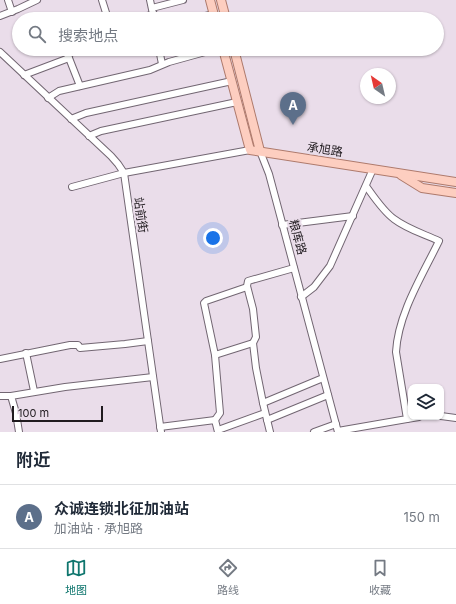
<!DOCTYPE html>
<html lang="zh">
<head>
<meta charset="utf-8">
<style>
  body { margin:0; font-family:Inter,"Noto Sans SC",sans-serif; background:#f6f6f7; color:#1f2937 }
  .controls { position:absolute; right:12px; bottom:12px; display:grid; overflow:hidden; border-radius:8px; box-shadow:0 1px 3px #0004 }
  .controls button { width:36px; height:36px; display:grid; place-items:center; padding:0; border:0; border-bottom:1px solid #e0e1e3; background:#fff; color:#1f2937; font:20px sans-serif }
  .compass { position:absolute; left:360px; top:68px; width:36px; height:36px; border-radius:50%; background:#fff; box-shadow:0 1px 3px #0004; rotate:326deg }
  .scale { position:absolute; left:12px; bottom:10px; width:91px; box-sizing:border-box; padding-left:4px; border:2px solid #201b1f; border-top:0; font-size:11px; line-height:14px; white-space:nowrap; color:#201b1f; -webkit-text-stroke:3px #eaddea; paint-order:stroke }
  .you { position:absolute; left:213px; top:238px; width:14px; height:14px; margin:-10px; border:3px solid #fff; border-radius:50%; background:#1a73e8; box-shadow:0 0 0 6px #1a73e833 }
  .badge { display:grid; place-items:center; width:26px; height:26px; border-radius:50%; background:#0f766e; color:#fff; font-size:13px; font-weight:700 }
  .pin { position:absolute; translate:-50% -33px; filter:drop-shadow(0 1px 2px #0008) }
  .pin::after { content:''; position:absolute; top:21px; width:14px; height:12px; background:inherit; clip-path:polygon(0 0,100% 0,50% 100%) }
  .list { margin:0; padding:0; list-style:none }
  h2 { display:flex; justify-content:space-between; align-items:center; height:52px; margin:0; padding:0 16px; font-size:17px }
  h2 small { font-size:13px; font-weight:400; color:#747a83 }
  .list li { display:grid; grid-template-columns:26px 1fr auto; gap:12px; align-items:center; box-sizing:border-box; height:64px; padding:0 16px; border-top:1px solid #e0e1e3 }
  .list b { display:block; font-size:15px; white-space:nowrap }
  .list p { margin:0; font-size:13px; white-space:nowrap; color:#747a83 }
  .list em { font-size:13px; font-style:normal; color:#747a83 }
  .icon { flex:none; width:22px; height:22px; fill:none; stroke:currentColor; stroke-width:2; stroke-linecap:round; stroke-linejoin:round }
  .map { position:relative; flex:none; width:456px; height:432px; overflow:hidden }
  .search { position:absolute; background:#fff; box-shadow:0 1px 3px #0004; left:12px; right:12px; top:12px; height:44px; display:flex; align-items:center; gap:10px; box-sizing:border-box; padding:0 14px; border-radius:22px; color:#747a83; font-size:15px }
  .sheet { height:116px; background:#fff }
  nav { display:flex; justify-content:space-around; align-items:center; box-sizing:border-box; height:56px; border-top:1px solid #e0e1e3; background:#fff; font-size:11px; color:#747a83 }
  nav a { display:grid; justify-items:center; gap:2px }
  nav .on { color:#0f766e }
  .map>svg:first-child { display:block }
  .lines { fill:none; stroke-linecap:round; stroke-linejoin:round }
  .minor-casing { stroke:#726672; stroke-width:8 }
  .major-casing { stroke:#ae7a6c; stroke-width:10 }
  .minor { stroke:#fff; stroke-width:6 }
  .major { stroke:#fdcec0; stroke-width:8 }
  .labels { text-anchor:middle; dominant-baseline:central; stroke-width:4; stroke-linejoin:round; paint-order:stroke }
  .street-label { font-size:12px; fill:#201b1f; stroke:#eaddea }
</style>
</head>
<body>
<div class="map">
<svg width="456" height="432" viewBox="0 0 456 432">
  <rect width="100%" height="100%" fill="#eaddea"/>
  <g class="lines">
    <defs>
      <g id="minor">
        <path d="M 8,0 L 12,12"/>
        <path d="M 102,0 L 108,19"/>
        <path d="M 150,0 L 154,19"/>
        <path d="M 152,8 L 183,0"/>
        <path d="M 0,16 L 18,9 L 37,0"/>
        <path d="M 136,19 L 154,14"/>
        <path d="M 193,19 L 214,14"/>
        <path d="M 159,49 L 162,64"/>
        <path d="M 0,52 L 111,156 L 118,164 L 124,173 L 161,432"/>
        <path d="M 69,58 L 80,86"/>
        <path d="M 24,75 L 69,58 L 67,54 L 83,49"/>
        <path d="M 48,98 L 59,91 L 150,70 L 169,62 L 216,49"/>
        <path d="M 71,119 L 86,113 L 232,81"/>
        <path d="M 89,136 L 101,131 L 237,102"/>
        <path d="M 260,151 L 269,174 L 338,432"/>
        <path d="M 72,187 L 124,173 L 250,150"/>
        <path d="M 282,225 L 353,216"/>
        <path d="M 247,287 L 206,301 L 204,303 L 215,355 L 253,343"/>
        <path d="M 301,297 L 314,287 L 330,266 L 373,169"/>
        <path d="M 26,353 L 34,391"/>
        <path d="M 0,359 L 70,345 L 78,345 L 80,348 L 125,344 L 148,341"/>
        <path d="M 0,396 L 11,396"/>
        <path d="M 263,403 L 323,378"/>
        <path d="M 441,416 L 456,418"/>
        <path d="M 407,419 L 419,417"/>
        <path d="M 215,420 L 220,413 L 215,355"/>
        <path d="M 267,420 L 328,395"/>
        <path d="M 160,427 L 215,420 L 218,432"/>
        <path d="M 218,430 L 265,413"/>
        <path d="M 338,431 L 407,419 L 396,352 C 398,314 422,276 439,241 C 424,234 407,229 394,219 C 383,211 374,197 366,186"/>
        <path d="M 19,432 L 16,413 L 11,396 L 65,387 L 153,377"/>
        <path d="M 270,432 L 263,403 L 256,368 L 253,343 L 256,337 L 253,309 L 247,286 L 248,281 L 294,268"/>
        <path d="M 314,432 L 336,424"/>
      </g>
      <g id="major">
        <path d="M 210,0 L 215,19"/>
        <path d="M 221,0 L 226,19"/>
        <path d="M 223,49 L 250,150 L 456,182"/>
        <path d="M 234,49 L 260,151"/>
        <path d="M 401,175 L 422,188 L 456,193"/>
      </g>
    </defs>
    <use href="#minor" class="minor-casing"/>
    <use href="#major" class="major-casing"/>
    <use href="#minor" class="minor"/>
    <use href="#major" class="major"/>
  </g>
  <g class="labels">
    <g class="street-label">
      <text transform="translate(325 149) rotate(9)">承旭路</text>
      <text transform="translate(141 215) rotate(82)">站前街</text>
      <text transform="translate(298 237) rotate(75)">粮库路</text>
    </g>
  </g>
</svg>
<div class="controls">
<button><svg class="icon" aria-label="layers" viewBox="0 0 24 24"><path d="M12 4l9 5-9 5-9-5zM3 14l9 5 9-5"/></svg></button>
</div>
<svg class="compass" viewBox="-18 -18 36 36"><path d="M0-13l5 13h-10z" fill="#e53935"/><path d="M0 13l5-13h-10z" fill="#747a83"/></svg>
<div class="scale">100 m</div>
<div class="you"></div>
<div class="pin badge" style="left:293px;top:125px;background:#5c6f8a">A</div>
<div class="search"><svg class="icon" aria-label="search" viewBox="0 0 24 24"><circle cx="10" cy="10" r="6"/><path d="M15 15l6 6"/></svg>搜索地点</div>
</div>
<section class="sheet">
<h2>附近<small></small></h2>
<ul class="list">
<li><span class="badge" style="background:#5c6f8a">A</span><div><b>众诚连锁北征加油站</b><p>加油站 · 承旭路</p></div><em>150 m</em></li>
</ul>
</section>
<nav>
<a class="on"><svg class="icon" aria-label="map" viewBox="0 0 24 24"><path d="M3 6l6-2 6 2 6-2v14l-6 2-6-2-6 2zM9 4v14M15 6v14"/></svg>地图</a>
<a><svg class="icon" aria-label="directions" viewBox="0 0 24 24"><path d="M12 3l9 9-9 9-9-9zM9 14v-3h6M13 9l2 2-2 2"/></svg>路线</a>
<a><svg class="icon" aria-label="saved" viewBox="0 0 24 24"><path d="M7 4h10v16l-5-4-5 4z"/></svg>收藏</a>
</nav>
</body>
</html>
